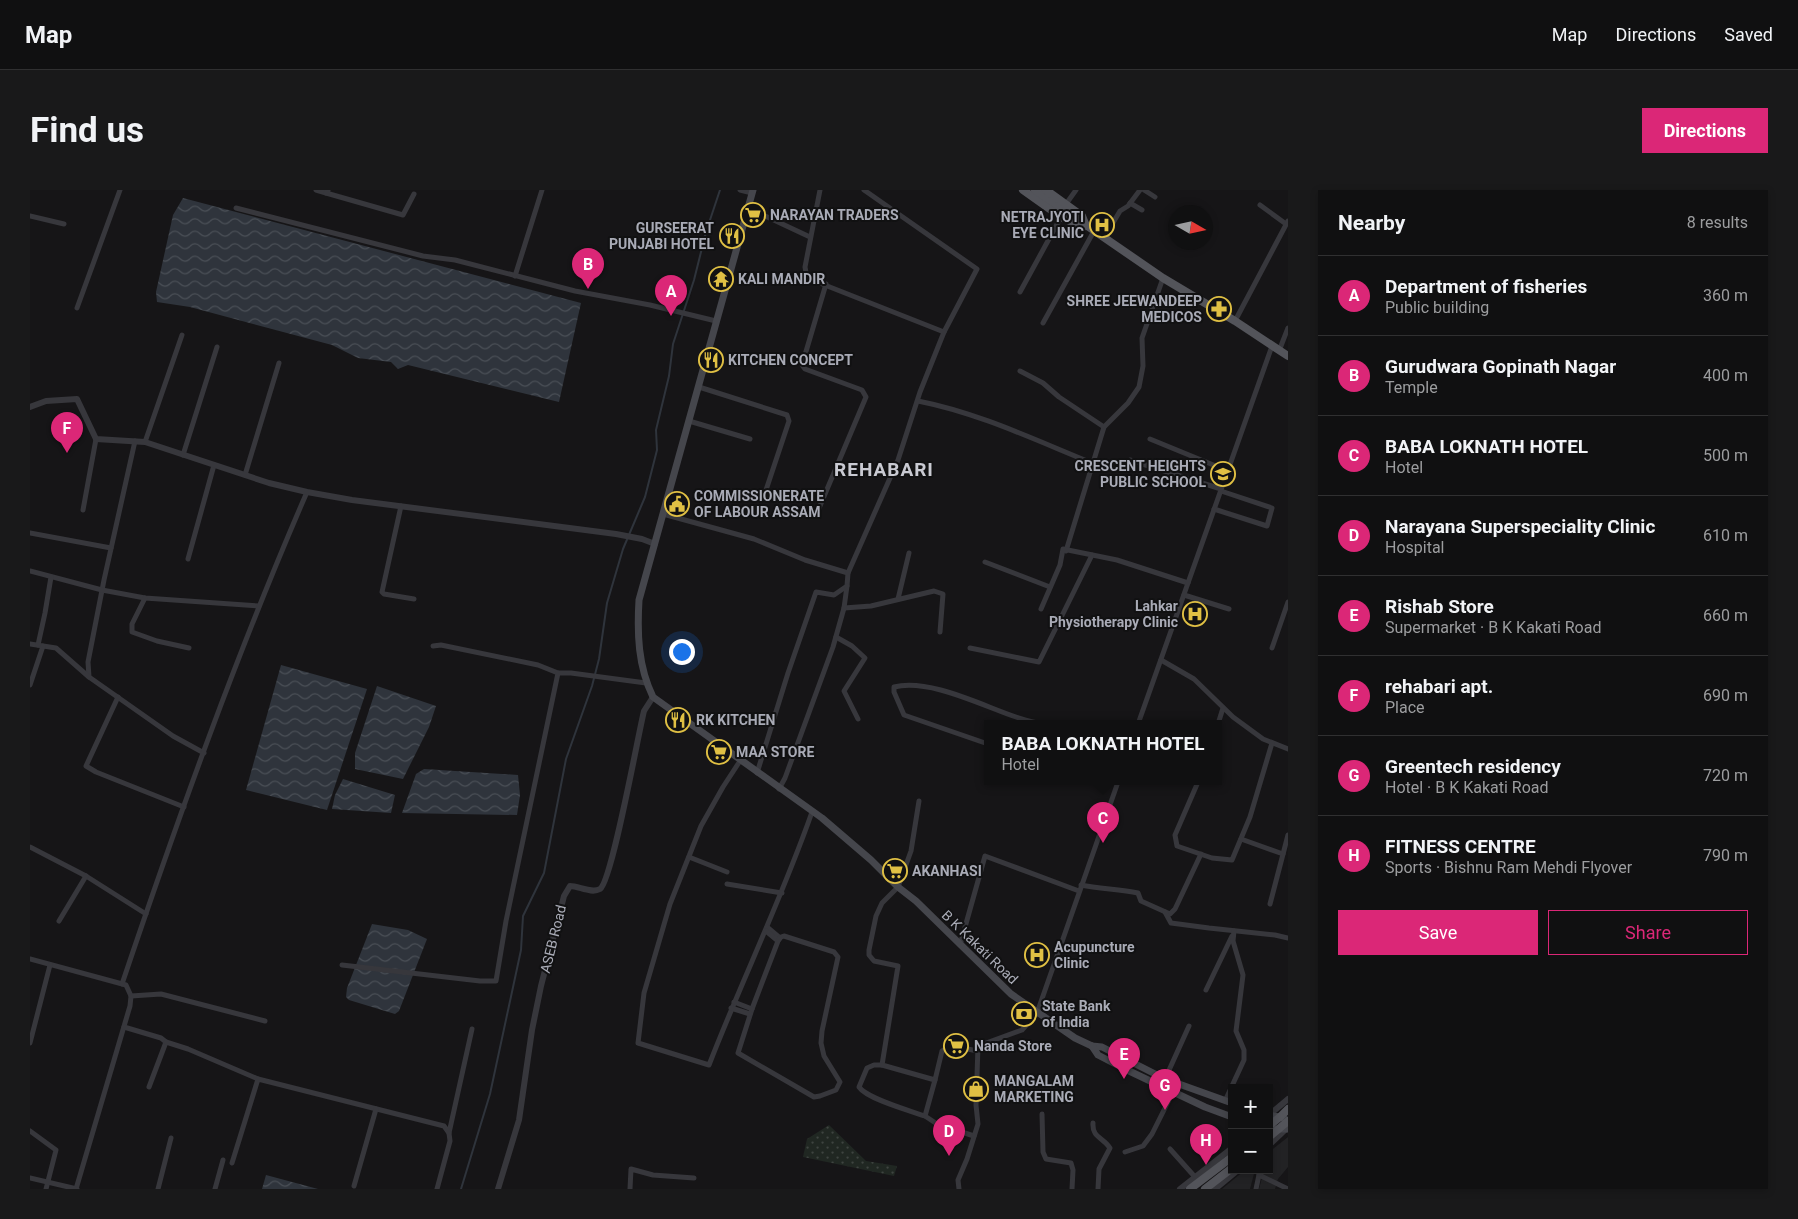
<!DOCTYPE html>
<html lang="en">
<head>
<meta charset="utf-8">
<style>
  body { margin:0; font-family:Roboto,sans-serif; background:#19191a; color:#f1f3f6 }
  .controls { position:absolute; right:15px; bottom:15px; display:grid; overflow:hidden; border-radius:0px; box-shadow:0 2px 8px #0003 }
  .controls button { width:45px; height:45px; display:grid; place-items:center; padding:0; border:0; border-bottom:1px solid #303031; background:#101011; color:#f1f3f6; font:25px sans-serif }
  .compass { position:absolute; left:1138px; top:15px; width:45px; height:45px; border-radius:50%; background:#101011; box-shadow:0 2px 8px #0003; rotate:99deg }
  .you { position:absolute; left:651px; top:461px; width:18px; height:18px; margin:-12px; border:4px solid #fff; border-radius:50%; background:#1a73e8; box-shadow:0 0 0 8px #1a73e833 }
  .badge { display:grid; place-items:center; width:32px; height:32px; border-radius:50%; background:#db2777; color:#fff; font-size:16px; font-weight:700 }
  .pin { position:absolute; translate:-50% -41px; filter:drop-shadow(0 1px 2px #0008) }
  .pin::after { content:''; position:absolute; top:26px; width:18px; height:15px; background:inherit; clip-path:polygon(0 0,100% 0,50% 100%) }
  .popup { position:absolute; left:954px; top:530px; width:238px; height:65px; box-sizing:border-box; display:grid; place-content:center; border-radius:0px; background:#101011; filter:drop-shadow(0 1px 4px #0005); font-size:16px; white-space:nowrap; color:#9c9d9f }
  .popup b { font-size:19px; color:#f1f3f6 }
  .popup::after { content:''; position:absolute; left:50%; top:100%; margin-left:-10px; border:10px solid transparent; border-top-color:#101011 }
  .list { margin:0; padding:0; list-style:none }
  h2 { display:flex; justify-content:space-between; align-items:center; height:65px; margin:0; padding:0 20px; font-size:21px }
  h2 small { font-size:16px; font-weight:400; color:#9c9d9f }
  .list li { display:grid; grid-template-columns:32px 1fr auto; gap:15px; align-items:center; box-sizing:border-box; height:80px; padding:0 20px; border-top:1px solid #303031 }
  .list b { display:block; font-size:19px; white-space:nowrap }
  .list p { margin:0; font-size:16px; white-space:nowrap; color:#9c9d9f }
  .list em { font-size:16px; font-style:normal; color:#9c9d9f }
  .actions { display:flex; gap:10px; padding:15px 20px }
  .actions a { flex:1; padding:11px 0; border:1px solid #db2777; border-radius:0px; text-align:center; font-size:18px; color:#db2777 }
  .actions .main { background:#db2777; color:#fff }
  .map { position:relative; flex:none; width:1258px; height:999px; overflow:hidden; border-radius:0px }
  header { display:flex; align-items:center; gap:30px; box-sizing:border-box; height:70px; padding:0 25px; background:#101011; border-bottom:1px solid #303031 }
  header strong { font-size:24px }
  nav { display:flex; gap:28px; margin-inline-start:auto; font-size:18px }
  .intro { display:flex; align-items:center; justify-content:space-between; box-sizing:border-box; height:120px; padding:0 30px }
  h1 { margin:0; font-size:35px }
  .button { padding:12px 22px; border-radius:0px; background:#db2777; color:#fff; font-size:18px; font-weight:700 }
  main { display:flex; gap:30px; padding:0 30px }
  aside { flex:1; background:#101011; border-radius:0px; box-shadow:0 2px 8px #0003 }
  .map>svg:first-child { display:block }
  .built { fill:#222224 }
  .grass { fill:url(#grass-dots) }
  .water { fill:url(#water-waves) }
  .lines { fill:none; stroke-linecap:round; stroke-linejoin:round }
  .stream { stroke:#2f343c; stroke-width:2 }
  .minor { stroke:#37373c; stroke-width:5 }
  .tertiary { stroke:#37373c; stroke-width:6 }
  .secondary { stroke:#45464c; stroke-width:7 }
  .primary { stroke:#53545a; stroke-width:8 }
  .primary-bridge { stroke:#53545a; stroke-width:8 }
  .labels { text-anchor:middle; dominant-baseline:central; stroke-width:4; stroke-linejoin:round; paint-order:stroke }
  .poi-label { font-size:14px; font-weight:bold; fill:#a9abb6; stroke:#111112; text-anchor:start }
  .street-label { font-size:14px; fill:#a9abb6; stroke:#111112 }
  .district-label { font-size:19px; font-weight:bold; letter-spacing:1px; fill:#c9cad2; stroke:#111112 }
</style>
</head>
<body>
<header>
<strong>Map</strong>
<nav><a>Map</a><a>Directions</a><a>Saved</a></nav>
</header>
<div class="intro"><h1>Find us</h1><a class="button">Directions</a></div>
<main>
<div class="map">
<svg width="1258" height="999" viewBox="0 0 1258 999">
  <defs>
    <pattern id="grass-dots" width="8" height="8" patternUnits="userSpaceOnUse" patternTransform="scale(1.25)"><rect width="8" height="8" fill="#202722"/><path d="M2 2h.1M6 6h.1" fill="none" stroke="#3e4440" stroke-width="1.8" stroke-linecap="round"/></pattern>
    <pattern id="water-waves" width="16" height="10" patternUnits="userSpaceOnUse" patternTransform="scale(1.25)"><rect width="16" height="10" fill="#2f343c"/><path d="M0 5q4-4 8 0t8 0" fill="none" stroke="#4a4f56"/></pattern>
  </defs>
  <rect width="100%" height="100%" fill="#161517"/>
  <g class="built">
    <path d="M 1258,947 L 1258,977 L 1248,989 L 1245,999 L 1229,999 L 1234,980 L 1239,980 L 1239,962 Z"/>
    <path d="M 1215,980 L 1225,980 L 1220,999 L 1192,999 Z"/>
  </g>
  <path class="grass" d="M 799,935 L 836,971 L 867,976 L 864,986 L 773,967 L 777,949 Z"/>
  <g class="water">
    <path d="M 153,8 L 551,113 L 529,212 L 378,175 L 368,179 L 361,172 L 328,168 L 302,155 L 160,117 L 127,112 L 126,102 L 143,25 Z"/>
    <path d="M 251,475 L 337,499 L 297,620 L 216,600 Z"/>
    <path d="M 347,496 L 406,516 L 399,537 L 373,589 L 325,579 L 325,563 Z"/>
    <path d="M 394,579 L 488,585 L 490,605 L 487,625 L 372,623 L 386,584 Z"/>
    <path d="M 313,589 L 365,605 L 361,623 L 302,619 L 305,605 Z"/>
    <path d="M 342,734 L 378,740 L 397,749 L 369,821 L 365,824 L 319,810 L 316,807 L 317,798 Z"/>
    <path d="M 236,985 L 288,999 L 232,999 Z"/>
  </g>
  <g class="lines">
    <path class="stream" d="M 431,999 L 460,904 L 491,760 L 493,726 L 514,683 L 536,569 L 562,496 L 569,469 L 577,413 L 593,359 L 615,307 L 627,260 L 626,240 L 639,186 L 643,154 L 664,90 L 676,42 L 690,0"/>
    <g class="minor">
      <path d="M 286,0 L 296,3"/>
      <path d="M 298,0 L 296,3 L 373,25 L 384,4"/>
      <path d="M 710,0 L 722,3"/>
      <path d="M 834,0 L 947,79 L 914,142"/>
      <path d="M 1114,0 L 1125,7"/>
      <path d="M 1100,13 L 1112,20"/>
      <path d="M 1036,14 L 1046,0"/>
      <path d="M 1230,15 L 1256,34"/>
      <path d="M 206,18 L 393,66 L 425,70 L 545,101 L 620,115 L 686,131"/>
      <path d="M 718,18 L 780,47"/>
      <path d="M 0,26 L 34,34"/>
      <path d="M 1074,48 L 1090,21 L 1098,16 L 1110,0"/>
      <path d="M 485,86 L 512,0"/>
      <path d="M 990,102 L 1031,27"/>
      <path d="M 47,118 L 90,0"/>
      <path d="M 1205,131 L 1258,31"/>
      <path d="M 1013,133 L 1064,41"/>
      <path d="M 1249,161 L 1258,138"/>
      <path d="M 990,181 L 1013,193 L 1029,207 L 1074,237"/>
      <path d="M 669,197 L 757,225 L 759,231 L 735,303"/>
      <path d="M 888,211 C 949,223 1005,250 1062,273"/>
      <path d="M 659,231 L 720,249"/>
      <path d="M 1120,249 L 1198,281"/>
      <path d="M 105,251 L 74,390 L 58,472 L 59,487 L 143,546 L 174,563"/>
      <path d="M 115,252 L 152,145"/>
      <path d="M 153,265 L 187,157"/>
      <path d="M 1100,270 L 1191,299"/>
      <path d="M 215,285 L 249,173"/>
      <path d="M 371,316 L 352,402 L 354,404 L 384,409"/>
      <path d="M 1184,319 L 1237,336 L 1242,318 L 1191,301"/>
      <path d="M 53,320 L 66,249"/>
      <path d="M 787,323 L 836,207 L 832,200 L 775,179 L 772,175 L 796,94"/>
      <path d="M 633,324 L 724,349 L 775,370 L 818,383"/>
      <path d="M 0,343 L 81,358"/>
      <path d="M 1036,361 L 1074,237 L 1098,213 L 1109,197 L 1113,176 L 1112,148 L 1133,88"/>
      <path d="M 158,369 L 184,275"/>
      <path d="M 955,372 L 1020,397"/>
      <path d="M 0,381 L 72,400 L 115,408 L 229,416"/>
      <path d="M 1154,405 L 1199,419"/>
      <path d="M 115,408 L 102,434 L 102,442 L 127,451 L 159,458"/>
      <path d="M 868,409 L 879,363"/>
      <path d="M 814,418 L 841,416 L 904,401 L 913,404 L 910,442"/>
      <path d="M 1011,419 L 1030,375 L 1033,359 L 1087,370 L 1158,393"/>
      <path d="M 806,447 L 822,456 L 835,468 L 814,501 L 828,529"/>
      <path d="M 0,454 L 26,458 L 59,487"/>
      <path d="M 8,455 L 15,423 L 21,387"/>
      <path d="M 403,456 L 411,455 L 508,475 L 528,483"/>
      <path d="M 940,458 L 1009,472 L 1062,365"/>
      <path d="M 1242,458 L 1258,412"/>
      <path d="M 1131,470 L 1164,489 L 1203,527 L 1233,549 L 1258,559"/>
      <path d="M 0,495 L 13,456"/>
      <path d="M 88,507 L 56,576 L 66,582 L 154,617"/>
      <path d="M 1108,534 L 1242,156"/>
      <path d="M 1188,534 L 1193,518"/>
      <path d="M 958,554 L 874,525 L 864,502 L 864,497 C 899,488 953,516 986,527 C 995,530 1004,532 1012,534"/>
      <path d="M 710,571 L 693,597 L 671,636 L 640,714 L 614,803 L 608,853 L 679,875 C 712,790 752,708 782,622"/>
      <path d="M 727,583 L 758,483 L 786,402 L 804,405 L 817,396 L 818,383 L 868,270 L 890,202 L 914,142 L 777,88 L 775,77 L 790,0"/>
      <path d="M 1168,592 L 1145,645 L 1147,656 L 1182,668 L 1202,670 L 1220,627 L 1242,553"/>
      <path d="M 749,599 L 755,588 L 803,457 L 814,418 L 817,396"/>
      <path d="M 889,611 L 881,661 L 868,697 L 852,713 L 846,726 L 839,760 L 839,765 L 844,771 L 868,776 L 852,875 L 905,890 L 912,861 C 921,854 937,859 947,861"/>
      <path d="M 1211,649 L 1253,664"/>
      <path d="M 0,657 L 56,686 L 116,724"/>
      <path d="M 659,667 L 697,682"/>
      <path d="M 697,694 L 752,703"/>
      <path d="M 1051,695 C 1070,699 1089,699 1108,703 L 1111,711 L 1140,724 L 1145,719 L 1171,664"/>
      <path d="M 1240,714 L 1258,645"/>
      <path d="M 1135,722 L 1141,733 L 1179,738 L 1245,745 L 1258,748"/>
      <path d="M 29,731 L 56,686"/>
      <path d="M 737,737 L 750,748"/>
      <path d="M 736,741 L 748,751"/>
      <path d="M 754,746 L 804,762 L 808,767 L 792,841 L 791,853 L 794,866 L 810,892 L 806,900 L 790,906 L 784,907 L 708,863 L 722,819 L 748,751 L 751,747 Z"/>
      <path d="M 930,755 L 955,666 L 1049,701"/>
      <path d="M 0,769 L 96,795 L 101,806 L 100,816 L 46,999"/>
      <path d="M 312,775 L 450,791 L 466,791 L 476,731 L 528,483 L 541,483 L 616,493"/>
      <path d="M 92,794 C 148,628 207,463 277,302"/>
      <path d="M 1176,800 L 1202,746"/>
      <path d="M 101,806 L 131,804 L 235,831"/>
      <path d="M 704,812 L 722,819"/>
      <path d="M 701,818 L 720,824"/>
      <path d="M 94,837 L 131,848 L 136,852 L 119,897"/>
      <path d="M 136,852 L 158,859 L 228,889"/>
      <path d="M 0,853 L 20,775"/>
      <path d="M 852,875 L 844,875 L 837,878 L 829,897 C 837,909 881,921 895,926"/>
      <path d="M 1135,889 L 1159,836"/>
      <path d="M 905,890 L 895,926 L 907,934 L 944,946"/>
      <path d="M 1195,911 L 1214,870 L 1214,860 L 1206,841 L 1213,785 L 1203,751 L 1204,741"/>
      <path d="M 1012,924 L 1013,962 L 1016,969 L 1041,973 L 1043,980 L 1042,999"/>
      <path d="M 1063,933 C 1062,948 1073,947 1080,958 L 1069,979 L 1068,999"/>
      <path d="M 0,941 L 26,960 L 16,999"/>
      <path d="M 419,943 L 442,839"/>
      <path d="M 1140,959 L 1165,987"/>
      <path d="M 1095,962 L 1113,956 L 1122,944 L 1143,902"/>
      <path d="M 202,973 L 228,889 L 414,936 L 419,943 L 420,951 L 407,999"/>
      <path d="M 1229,985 L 1258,999"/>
      <path d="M 0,988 L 47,999"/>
      <path d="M 324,996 L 346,919"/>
      <path d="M 128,999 L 141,948"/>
      <path d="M 185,999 L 193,970"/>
      <path d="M 600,999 L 601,979 L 623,985 L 664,988"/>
      <path d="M 929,999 L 928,990 L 937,969 L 948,934 L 946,915 L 948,856 L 992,840 L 1007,823 L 1088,592"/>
      <path d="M 1226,999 L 1230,980"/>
    </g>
    <g class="tertiary">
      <path d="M 0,217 L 16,211 L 47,209 L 66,249 L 115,252 L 239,293 L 277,302 L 322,310 L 586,344 L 612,349 L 625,354"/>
      <path d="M 1239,925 L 1258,909"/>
      <path d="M 1239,955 L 1258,937"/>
      <path d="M 468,999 L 489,930 L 502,840 L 511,796 L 534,706 L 540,696 C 549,696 561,704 570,699 C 582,691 608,545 614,521 L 623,507"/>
      <path d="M 1150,999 L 1202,958"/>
      <path d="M 1185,999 L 1208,980"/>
    </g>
    <g class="secondary">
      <path d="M 723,0 L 609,410 C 607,444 608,476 623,507 L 792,628 L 841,670 L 868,697 L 886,711 L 981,804 L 1045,848 L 1062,856 L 1072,857 L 1135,889 L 1202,913"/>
      <path d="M 1062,856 L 1068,865 L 1097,880 L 1175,917 L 1202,927"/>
      <path d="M 1239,925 L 1254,928"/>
      <path d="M 1239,939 L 1258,939"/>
    </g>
    <g class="primary">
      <path d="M 993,0 L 1031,27 L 1051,36"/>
      <path d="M 1005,0 L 1133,88 L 1205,131 L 1258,166"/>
      <path d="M 1016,0 L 1052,26 L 1056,36"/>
      <path d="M 1250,927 L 1258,919"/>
    </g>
    <g class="primary-bridge">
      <path d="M 1239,936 L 1250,927"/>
      <path d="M 1239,947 L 1258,931"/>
      <path d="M 1160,999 L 1202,967"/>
      <path d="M 1175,999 L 1202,978"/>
    </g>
  </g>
  <defs>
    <symbol id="supermarket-ring" viewBox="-11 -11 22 22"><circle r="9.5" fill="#111112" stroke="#e0c044" stroke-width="1.5"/><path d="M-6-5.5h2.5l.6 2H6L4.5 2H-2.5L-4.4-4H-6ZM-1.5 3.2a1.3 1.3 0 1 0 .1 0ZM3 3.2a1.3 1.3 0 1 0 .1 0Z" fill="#e0c044"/></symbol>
    <symbol id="hospital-ring" viewBox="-11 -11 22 22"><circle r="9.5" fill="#111112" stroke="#e0c044" stroke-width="1.5"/><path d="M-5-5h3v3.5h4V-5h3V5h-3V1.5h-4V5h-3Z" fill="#e0c044"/></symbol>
    <symbol id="restaurant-ring" viewBox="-11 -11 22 22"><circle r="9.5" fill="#111112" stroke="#e0c044" stroke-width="1.5"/><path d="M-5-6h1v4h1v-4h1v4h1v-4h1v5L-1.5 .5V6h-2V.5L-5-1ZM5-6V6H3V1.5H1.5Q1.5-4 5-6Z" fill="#e0c044"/></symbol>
    <symbol id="temple-ring" viewBox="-11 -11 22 22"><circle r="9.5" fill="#111112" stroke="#e0c044" stroke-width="1.5"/><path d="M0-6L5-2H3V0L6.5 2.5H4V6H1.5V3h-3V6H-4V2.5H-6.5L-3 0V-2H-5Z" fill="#e0c044"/></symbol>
    <symbol id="pharmacy-ring" viewBox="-11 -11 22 22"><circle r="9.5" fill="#111112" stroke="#e0c044" stroke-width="1.5"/><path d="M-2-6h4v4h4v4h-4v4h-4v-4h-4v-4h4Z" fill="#e0c044"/></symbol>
    <symbol id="school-ring" viewBox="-11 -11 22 22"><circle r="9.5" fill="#111112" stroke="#e0c044" stroke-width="1.5"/><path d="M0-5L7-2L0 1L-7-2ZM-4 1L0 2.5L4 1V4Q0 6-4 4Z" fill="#e0c044"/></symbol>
    <symbol id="civic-ring" viewBox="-11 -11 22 22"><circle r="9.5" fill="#111112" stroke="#e0c044" stroke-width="1.5"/><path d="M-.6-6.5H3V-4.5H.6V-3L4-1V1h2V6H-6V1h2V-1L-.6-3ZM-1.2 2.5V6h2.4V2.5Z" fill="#e0c044"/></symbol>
    <symbol id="bank-ring" viewBox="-11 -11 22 22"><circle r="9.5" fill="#111112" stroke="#e0c044" stroke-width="1.5"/><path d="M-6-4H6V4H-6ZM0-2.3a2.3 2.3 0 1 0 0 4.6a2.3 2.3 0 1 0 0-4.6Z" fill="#e0c044"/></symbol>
    <symbol id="shop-ring" viewBox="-11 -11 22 22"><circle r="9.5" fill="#111112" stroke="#e0c044" stroke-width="1.5"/><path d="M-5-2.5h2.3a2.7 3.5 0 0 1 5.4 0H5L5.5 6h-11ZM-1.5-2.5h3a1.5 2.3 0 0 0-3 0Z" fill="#e0c044"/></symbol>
  </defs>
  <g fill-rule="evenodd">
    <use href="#supermarket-ring" x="709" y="11" width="28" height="28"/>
    <use href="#hospital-ring" x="1058" y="21" width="28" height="28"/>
    <use href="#restaurant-ring" x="688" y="32" width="28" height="28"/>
    <use href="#temple-ring" x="677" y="75" width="28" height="28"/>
    <use href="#pharmacy-ring" x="1175" y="105" width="28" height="28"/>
    <use href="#restaurant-ring" x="667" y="156" width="28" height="28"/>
    <use href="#school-ring" x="1179" y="270" width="28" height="28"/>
    <use href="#civic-ring" x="633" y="300" width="28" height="28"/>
    <use href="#hospital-ring" x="1151" y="410" width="28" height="28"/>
    <use href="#restaurant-ring" x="634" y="516" width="28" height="28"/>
    <use href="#supermarket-ring" x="675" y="548" width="28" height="28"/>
    <use href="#supermarket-ring" x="851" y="667" width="28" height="28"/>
    <use href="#hospital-ring" x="993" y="751" width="28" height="28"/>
    <use href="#bank-ring" x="980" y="810" width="28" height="28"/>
    <use href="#supermarket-ring" x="912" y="842" width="28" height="28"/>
    <use href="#shop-ring" x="932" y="885" width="28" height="28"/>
  </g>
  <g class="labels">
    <g class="poi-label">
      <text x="740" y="25">NARAYAN TRADERS</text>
      <text x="1054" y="27" text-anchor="end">NETRAJYOTI<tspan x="1054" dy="16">EYE CLINIC</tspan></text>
      <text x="684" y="38" text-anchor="end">GURSEERAT<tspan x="684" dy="16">PUNJABI HOTEL</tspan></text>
      <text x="708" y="89">KALI MANDIR</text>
      <text x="1172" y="111" text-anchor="end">SHREE JEEWANDEEP<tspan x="1172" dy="16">MEDICOS</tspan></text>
      <text x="698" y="170">KITCHEN CONCEPT</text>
      <text x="1176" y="276" text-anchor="end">CRESCENT HEIGHTS<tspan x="1176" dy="16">PUBLIC SCHOOL</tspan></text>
      <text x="664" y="306">COMMISSIONERATE<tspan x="664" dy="16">OF LABOUR ASSAM</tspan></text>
      <text x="1148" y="416" text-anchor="end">Lahkar<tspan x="1148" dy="16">Physiotherapy Clinic</tspan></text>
      <text x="666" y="530">RK KITCHEN</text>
      <text x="706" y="562">MAA STORE</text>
      <text x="882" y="681">AKANHASI</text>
      <text x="1024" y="757">Acupuncture<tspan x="1024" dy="16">Clinic</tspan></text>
      <text x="1012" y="816">State Bank<tspan x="1012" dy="16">of India</tspan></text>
      <text x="944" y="856">Nanda Store</text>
      <text x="964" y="891">MANGALAM<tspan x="964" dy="16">MARKETING</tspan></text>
    </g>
    <g class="street-label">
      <text transform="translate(523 749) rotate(-76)">ASEB Road</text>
      <text transform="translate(950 757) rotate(44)">B K Kakati Road</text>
    </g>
    <g class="district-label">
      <text x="854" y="279">REHABARI</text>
    </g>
  </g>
</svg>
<div class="controls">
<button>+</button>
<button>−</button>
</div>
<svg class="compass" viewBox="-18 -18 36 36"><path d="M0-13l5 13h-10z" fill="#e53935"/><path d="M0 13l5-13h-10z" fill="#9c9d9f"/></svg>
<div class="you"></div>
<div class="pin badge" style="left:641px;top:126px">A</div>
<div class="pin badge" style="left:558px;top:99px">B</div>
<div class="pin badge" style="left:1073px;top:653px">C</div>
<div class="popup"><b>BABA LOKNATH HOTEL</b>Hotel</div>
<div class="pin badge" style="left:919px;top:966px">D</div>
<div class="pin badge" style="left:1094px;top:889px">E</div>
<div class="pin badge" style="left:37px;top:263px">F</div>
<div class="pin badge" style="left:1135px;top:920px">G</div>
<div class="pin badge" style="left:1176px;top:975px">H</div>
</div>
<aside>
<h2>Nearby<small>8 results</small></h2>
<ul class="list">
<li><span class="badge">A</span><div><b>Department of fisheries</b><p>Public building</p></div><em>360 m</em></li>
<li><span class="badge">B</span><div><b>Gurudwara Gopinath Nagar</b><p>Temple</p></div><em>400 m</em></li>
<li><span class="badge">C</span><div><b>BABA LOKNATH HOTEL</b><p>Hotel</p></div><em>500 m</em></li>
<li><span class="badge">D</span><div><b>Narayana Superspeciality Clinic</b><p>Hospital</p></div><em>610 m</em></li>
<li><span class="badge">E</span><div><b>Rishab Store</b><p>Supermarket · B K Kakati Road</p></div><em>660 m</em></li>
<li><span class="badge">F</span><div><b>rehabari apt.</b><p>Place</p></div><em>690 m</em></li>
<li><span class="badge">G</span><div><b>Greentech residency</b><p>Hotel · B K Kakati Road</p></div><em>720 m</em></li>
<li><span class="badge">H</span><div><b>FITNESS CENTRE</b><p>Sports · Bishnu Ram Mehdi Flyover</p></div><em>790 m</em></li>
</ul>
<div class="actions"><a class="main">Save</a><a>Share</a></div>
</aside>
</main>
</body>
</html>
